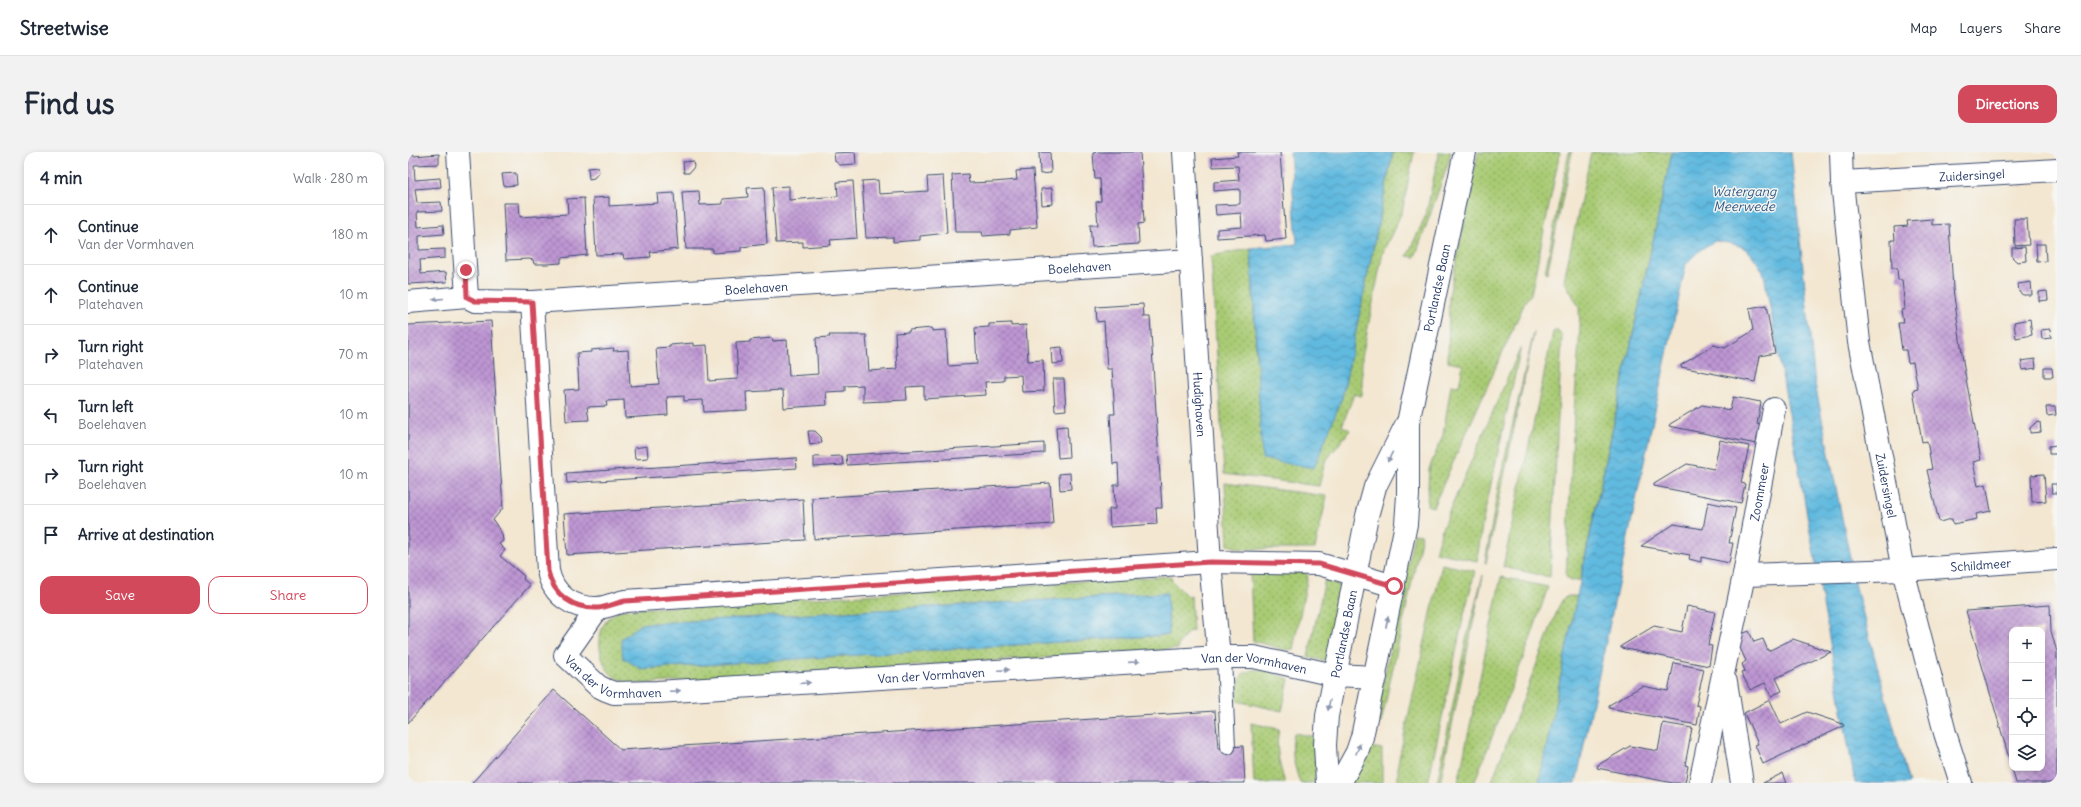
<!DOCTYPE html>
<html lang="en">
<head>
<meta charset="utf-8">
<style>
  body { margin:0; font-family:Delius,sans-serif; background:#f2f2f3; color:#1f2937 }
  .controls { position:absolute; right:12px; bottom:12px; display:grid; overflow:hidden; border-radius:8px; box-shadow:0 2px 6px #0003 }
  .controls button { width:36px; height:36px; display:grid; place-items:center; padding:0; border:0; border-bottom:1px solid #e0e1e3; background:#fff; color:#1f2937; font:20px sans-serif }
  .stop { position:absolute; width:12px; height:12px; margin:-9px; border:3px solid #d1495b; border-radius:50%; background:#fff }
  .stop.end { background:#d1495b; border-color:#fff; box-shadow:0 1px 4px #0008 }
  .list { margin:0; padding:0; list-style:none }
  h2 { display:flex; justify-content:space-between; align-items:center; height:52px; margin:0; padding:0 16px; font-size:17px }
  h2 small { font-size:13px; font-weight:400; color:#747a83 }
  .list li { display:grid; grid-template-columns:26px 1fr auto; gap:12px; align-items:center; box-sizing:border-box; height:60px; padding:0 16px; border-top:1px solid #e0e1e3 }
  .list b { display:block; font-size:15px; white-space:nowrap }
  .list p { margin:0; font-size:13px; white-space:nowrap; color:#747a83 }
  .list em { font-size:13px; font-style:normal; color:#747a83 }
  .actions { display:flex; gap:8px; padding:12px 16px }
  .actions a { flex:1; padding:9px 0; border:1px solid #d1495b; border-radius:12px; text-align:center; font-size:14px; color:#d1495b }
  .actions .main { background:#d1495b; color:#fff }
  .icon { flex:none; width:22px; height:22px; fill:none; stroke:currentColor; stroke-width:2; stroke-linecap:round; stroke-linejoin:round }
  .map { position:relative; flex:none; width:1649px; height:631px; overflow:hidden; border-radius:12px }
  header { display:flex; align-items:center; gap:24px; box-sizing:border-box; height:56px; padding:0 20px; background:#fff; border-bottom:1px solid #e0e1e3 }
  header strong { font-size:19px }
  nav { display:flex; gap:22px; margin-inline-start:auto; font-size:14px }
  .intro { display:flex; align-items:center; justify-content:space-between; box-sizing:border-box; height:96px; padding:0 24px }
  h1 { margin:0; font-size:28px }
  .button { padding:10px 18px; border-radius:12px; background:#d1495b; color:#fff; font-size:14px; font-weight:700 }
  main { display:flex; gap:24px; padding:0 24px }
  aside { flex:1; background:#fff; border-radius:12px; box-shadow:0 2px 6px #0003 }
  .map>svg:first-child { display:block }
  .grass { fill:url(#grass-dots); stroke:#627d68; fill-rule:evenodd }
  .water { fill:url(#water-waves); stroke:#3e749e }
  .building { fill:url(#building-cross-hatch) }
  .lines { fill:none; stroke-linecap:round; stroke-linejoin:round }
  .service-casing { stroke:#3b4b6f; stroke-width:16 }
  .minor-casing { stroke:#3b4b6f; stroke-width:24 }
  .tertiary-casing { stroke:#3b4b6f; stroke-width:24 }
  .service { stroke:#fff; stroke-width:14 }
  .minor { stroke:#fff; stroke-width:22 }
  .tertiary { stroke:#fff; stroke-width:22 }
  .oneway { fill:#8d97ae }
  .route { stroke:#d1495b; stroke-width:5 }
  .labels { text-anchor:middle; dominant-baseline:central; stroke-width:3; stroke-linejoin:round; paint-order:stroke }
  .street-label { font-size:12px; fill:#1b2f5e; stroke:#f6f6f2 }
  .water-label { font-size:13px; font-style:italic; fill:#305885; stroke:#f6f6f2 }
</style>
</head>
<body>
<header>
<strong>Streetwise</strong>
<nav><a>Map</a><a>Layers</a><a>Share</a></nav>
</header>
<div class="intro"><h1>Find us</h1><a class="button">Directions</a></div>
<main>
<aside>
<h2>4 min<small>Walk · 280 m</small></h2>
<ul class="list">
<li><svg class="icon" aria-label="ahead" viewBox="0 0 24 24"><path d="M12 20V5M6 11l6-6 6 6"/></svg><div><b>Continue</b><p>Van der Vormhaven</p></div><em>180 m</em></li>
<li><svg class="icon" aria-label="ahead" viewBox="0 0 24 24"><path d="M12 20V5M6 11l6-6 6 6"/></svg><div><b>Continue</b><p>Platehaven</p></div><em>10 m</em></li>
<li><svg class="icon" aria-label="right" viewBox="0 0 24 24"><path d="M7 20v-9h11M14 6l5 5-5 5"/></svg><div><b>Turn right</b><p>Platehaven</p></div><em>70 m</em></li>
<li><svg class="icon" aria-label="left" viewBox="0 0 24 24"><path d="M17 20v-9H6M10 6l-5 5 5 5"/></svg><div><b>Turn left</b><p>Boelehaven</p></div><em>10 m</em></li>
<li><svg class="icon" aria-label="right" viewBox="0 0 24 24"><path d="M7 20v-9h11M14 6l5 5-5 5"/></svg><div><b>Turn right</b><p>Boelehaven</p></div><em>10 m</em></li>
<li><svg class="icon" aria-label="arrive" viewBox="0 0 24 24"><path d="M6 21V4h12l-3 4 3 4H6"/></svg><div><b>Arrive at destination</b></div></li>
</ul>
<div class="actions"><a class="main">Save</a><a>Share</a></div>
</aside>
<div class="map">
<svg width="1649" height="631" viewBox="0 0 1649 631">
  <defs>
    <pattern id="grass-dots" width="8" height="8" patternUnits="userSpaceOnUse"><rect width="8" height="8" fill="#a9cb73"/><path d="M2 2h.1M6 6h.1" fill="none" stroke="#89a562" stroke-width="1.8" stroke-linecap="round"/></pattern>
    <pattern id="water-waves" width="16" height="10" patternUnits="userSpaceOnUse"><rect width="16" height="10" fill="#61b9df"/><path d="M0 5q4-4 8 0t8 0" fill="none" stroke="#4f97b8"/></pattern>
    <pattern id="building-cross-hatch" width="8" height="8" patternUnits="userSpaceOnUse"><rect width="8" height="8" fill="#be96d3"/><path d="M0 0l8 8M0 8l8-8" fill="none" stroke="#9a7bae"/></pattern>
  </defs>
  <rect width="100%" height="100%" fill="#f6f6f2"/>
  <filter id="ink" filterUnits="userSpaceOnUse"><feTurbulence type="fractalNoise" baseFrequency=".025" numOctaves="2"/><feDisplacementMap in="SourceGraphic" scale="8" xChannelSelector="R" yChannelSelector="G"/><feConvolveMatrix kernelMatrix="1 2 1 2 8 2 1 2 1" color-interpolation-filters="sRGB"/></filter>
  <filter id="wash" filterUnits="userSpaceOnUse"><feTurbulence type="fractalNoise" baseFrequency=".012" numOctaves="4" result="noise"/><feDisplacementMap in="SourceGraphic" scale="16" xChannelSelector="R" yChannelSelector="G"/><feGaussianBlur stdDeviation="0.9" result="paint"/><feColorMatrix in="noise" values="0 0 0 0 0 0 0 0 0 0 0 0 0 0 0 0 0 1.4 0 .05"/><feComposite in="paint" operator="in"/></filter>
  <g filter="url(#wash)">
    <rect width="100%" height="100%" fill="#f3e7d1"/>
    <g class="grass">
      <path d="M 985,0 L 1006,0 L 994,60 L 975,100 L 954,205 L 954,244 L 946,242 L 934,274 L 942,278 L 917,310 L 911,334 L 816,322 L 803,104 L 843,96 L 848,205 L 934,246 Z"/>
      <path d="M 1031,0 L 1043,0 L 1040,12 L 1007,105 L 999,104 L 1018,63 Z"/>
      <path d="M 1070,0 L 1152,0 L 1123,142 L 1118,148 L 1025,355 L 1019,353 L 1021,317 L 1035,283 L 1043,233 L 1051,234 L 1055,213 L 1040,210 L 1041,144 Z"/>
      <path d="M 1161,0 L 1164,0 L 1139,122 L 1137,121 Z"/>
      <path d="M 1183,0 L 1264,0 L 1172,428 L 1163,429 L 1158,425 L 1166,260 L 1172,177 L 1171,155 L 1156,128 Z"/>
      <path d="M 1147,179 L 1151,179 L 1154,184 L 1142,425 L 1095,415 L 1145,180 Z"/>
      <path d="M 1126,180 L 1078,411 L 1077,411 L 1091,331 Z"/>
      <path d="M 1113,195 L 1074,373 L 1069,409 L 1027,400 L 1035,374 Z"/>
      <path d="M 817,331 L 919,344 L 907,397 L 834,397 L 820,393 Z"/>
      <path d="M 1006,382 L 1014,383 L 973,571 L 967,570 Z"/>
      <path d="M 1034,412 L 1067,419 L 1055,467 L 1020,631 L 990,631 L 990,611 Z"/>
      <path d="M 842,420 L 896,420 L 900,423 L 885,497 L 878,498 L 845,489 Z"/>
      <path d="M 1075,423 L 1032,631 L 1029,631 L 1058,488 Z"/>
      <path d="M 763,424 L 764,429 L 779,444 L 783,444 L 785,479 L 780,480 L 770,493 L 770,497 L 228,532 C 220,530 212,529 205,524 C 191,512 186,481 200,467 C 203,463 209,461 213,458 ZM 759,441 L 761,483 L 233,517 L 213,488 L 233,472 Z"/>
      <path d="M 1093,425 L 1140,435 L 1121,491 L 1066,631 L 1050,631 Z"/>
      <path d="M 917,427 L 936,436 L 921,510 L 900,505 Z"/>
      <path d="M 1160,444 L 1169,444 L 1131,631 L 1083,631 L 1151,454 L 1155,447 Z"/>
      <path d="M 856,517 L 881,527 L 874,559 L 829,549 L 829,533 L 835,522 L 844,518 Z"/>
      <path d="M 843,571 L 871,577 C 867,596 871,612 877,631 L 846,631 Z"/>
      <path d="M 886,581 L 908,585 L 909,631 L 892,631 C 886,613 882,599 886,581 Z"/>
      <path d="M 962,595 L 974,597 L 974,631 L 943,631 Z"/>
    </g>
    <g class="water">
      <path d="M 882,0 L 985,0 L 934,246 L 906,316 L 854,307 L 843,96 L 889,92 Z"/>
      <path d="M 1264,0 L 1383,0 L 1407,232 L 1449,440 L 1501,631 L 1447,631 L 1356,122 C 1341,95 1337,93 1307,89 L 1292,98 L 1278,112 L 1168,631 L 1131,631 L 1169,444 Z"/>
      <path d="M 759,441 L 761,483 L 233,517 L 215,506 L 213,487 L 233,472 Z"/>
    </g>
    <g id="blocks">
      <g class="building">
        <path d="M 0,0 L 5,0 L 5,4 L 31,2 L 31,12 L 6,13 L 7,28 L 32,26 L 33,35 L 7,37 L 9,51 L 33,50 L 34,59 L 9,60 L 10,75 L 35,73 L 36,82 L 11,84 L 11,98 L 37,97 L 37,106 L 12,108 L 13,122 L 38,120 L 39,130 L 0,132 Z"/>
        <path d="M 447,0 L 448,12 L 432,13 L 427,9 L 426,1 Z"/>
        <path d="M 631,0 L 642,0 L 643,21 L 632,22 Z"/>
        <path d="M 690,0 L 732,0 L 736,71 L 730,72 L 731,92 L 684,95 L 682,73 L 690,73 L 688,50 L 693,49 L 692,27 L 687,27 L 685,1 Z"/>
        <path d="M 829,0 L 872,0 L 878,87 L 858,89 L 857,83 L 809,86 L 809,77 L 834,75 L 833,61 L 808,63 L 807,53 L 832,52 L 832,37 L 806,39 L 806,30 L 831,28 L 830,14 L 805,15 L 804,6 L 830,4 Z"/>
        <path d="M 285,9 L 286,15 L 281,21 L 276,21 L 275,10 Z"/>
        <path d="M 190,15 L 191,20 L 186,26 L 181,27 L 180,16 Z"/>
        <path d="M 625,18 L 629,75 L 602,78 L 602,82 L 588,83 L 575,84 L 574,80 L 547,80 L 544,23 L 560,22 L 561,31 L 585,30 L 609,28 L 608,19 Z"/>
        <path d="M 108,21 L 109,33 L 96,34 L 94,22 Z"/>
        <path d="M 535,24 L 539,81 L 512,84 L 512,88 L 485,90 L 485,85 L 458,86 L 454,29 L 470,28 L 471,42 L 520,39 L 519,25 Z"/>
        <path d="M 445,29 L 449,86 L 422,88 L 423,93 L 395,95 L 395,90 L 368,91 L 364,35 L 381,34 L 381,48 L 406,46 L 430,44 L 429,30 Z"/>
        <path d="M 356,35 L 359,92 L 333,95 L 333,99 L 305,101 L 305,97 L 278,97 L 274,40 L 291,39 L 292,53 L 315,52 L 315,47 L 340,45 L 339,36 Z"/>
        <path d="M 644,36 L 645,52 L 634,53 L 633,37 Z"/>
        <path d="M 266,41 L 270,97 L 242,100 L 243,105 L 216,107 L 215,102 L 188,103 L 185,46 L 201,45 L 201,54 L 250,51 L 249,42 Z"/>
        <path d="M 176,46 L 179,103 L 153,106 L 153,111 L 139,112 L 126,112 L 125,108 L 121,107 L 98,108 L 95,51 L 111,51 L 112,65 L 160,62 L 159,47 Z"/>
        <path d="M 1524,67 L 1524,73 L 1541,72 L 1545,137 L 1556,216 L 1573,308 L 1565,310 L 1570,334 L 1578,332 L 1583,359 L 1568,362 L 1569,367 L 1545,372 L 1544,367 L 1531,370 L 1519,318 L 1524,317 L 1519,289 L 1514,290 L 1505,238 L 1510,237 L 1505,210 L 1500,211 L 1498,198 L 1494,198 L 1490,171 L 1495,171 L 1493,158 L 1497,157 L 1494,128 L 1490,128 L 1489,116 L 1484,116 L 1483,88 L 1487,88 L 1486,75 L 1500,74 L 1499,69 Z"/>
        <path d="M 1606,67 L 1619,67 L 1621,93 L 1607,94 Z"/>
        <path d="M 1628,92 L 1637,92 L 1638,109 L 1629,110 Z"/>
        <path d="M 1617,95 L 1618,109 L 1609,110 L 1604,105 L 1604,96 Z"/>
        <path d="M 1623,130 L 1624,143 L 1615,143 L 1611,140 L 1610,132 Z"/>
        <path d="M 1639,139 L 1640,148 L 1631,149 L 1631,140 Z"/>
        <path d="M 735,152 L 736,165 L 742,165 L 754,356 L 748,356 L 749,372 L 702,375 L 701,357 L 707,357 L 706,333 L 711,333 L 710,311 L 705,312 L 702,262 L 707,262 L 704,217 L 699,217 L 696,169 L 689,170 L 688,155 Z"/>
        <path d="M 1358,154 L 1367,201 L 1352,204 L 1347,230 L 1273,215 L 1273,213 L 1306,193 L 1317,196 L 1343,180 L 1345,178 L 1341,157 Z"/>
        <path d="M 1622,167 L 1624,183 L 1608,186 L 1606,170 Z"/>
        <path d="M 83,169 L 95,356 L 85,368 L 94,382 L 95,389 L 91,392 L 97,398 L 92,404 L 116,424 L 115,427 L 122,433 L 0,571 L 0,173 Z"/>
        <path d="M 603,171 L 603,174 L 618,173 L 620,209 L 635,208 L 636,239 L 614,240 L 613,223 L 596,224 L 596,229 L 577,230 L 578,243 L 516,247 L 516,234 L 498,235 L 499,248 L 455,250 L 455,233 L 437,234 L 437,239 L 418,240 L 419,253 L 376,256 L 375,238 L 357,239 L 338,240 L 339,258 L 296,260 L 295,248 L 276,249 L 276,244 L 259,245 L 260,263 L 217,266 L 216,248 L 198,249 L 199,254 L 179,255 L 181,268 L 158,269 L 156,238 L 171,237 L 169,201 L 183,200 L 183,198 L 206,196 L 205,199 L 220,198 L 222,234 L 251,232 L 248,196 L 262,195 L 262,193 L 285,191 L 285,194 L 299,193 L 301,229 L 330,227 L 328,191 L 342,190 L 342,188 L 364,186 L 365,189 L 379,188 L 381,224 L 410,222 L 408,186 L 422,185 L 421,183 L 458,183 L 461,219 L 489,217 L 487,181 L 501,180 L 501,178 L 524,176 L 524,179 L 538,178 L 540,214 L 569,212 L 567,176 L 581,175 L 581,172 Z"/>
        <path d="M 1642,177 L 1643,186 L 1634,187 L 1633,178 Z"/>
        <path d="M 654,195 L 655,211 L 644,212 L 643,196 Z"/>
        <path d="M 1627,207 L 1628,216 L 1615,218 L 1613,209 Z"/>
        <path d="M 1636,216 L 1644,216 L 1645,225 L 1636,225 Z"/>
        <path d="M 645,227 L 656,227 L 658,258 L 647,259 Z"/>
        <path d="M 1325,245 L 1353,250 L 1349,272 L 1352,273 L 1348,292 L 1261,274 L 1262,272 L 1294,253 L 1322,258 Z"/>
        <path d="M 1638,255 L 1647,255 L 1648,263 L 1639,264 Z"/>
        <path d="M 1632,270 L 1633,280 L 1622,281 L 1622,276 L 1627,271 Z"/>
        <path d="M 659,274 L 661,305 L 650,306 L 648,275 Z"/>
        <path d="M 400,279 L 407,279 L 413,285 L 414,291 L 402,293 Z"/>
        <path d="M 1312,288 L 1341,294 L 1333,331 L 1337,332 L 1333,351 L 1246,334 L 1246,332 L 1279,312 L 1306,317 Z"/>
        <path d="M 636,291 L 636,301 L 439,313 L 438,303 Z"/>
        <path d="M 1649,293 L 1649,302 L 1641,302 L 1641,294 Z"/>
        <path d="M 239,294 L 240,306 L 227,307 L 226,296 Z"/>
        <path d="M 434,304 L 435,313 L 406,315 L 406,305 Z"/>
        <path d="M 388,306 L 389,316 L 159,331 L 158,321 Z"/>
        <path d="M 662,321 L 663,337 L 652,338 L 651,322 Z"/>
        <path d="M 1636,322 L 1638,349 L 1624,350 L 1623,323 Z"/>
        <path d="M 642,331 L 645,372 L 406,387 L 404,346 Z"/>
        <path d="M 1643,332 L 1649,332 L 1649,341 L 1644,341 Z"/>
        <path d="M 395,347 L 397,388 L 159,403 L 156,362 Z"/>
        <path d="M 1300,350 L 1328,356 L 1321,391 L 1325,391 L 1321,411 L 1293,405 L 1293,410 L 1281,407 L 1282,403 L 1233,394 L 1266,372 L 1295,377 Z"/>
        <path d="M 1642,453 L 1643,479 L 1649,500 L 1649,631 L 1608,631 L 1604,616 L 1634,616 L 1634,478 L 1604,478 L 1604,616 L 1558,459 Z"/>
        <path d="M 1279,454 L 1307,460 L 1300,493 L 1304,494 L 1301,514 L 1213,496 L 1213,494 L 1246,474 L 1274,480 Z"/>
        <path d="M 1341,479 L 1346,490 L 1355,487 L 1360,499 L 1385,487 L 1423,500 L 1368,526 L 1374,539 L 1363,544 L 1357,531 L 1342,538 L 1333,520 L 1337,519 L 1334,512 L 1338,509 L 1327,485 Z"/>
        <path d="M 1266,511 L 1296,517 L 1288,553 L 1292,554 L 1289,573 L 1201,556 L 1201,553 L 1234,534 L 1260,539 Z"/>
        <path d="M 146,538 L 213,598 L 807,559 L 810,596 L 835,594 L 837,631 L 64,631 Z"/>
        <path d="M 1362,548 L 1373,572 L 1399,560 L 1435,572 L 1436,574 L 1355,612 L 1347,593 L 1350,592 L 1336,561 Z"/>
        <path d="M 1255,571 L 1284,576 L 1277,613 L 1280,614 L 1277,631 L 1265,631 L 1189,616 L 1190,613 L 1222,594 L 1250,599 Z"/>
        <path d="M 1375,621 L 1379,631 L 1355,631 Z"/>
      </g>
    </g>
  </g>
  <g filter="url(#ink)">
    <use href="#blocks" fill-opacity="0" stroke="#3b4b6f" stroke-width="1"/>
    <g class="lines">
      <defs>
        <path id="service" d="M 816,506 L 820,595"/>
        <g id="minor">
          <path id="s1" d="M 50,0 L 59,145 L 67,149 L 124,150 L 783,108"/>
          <path id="s2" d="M 776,0 L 802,410 L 811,505"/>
          <path id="s3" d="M 1433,0 L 1434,30 L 1451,190 L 1495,418 L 1537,581 L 1553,631"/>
          <path id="s4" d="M 1434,30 L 1649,18"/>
          <path d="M 0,150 L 59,145"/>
          <path d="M 124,150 L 140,419 C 145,443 165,457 190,456 C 199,455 208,451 217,449 L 802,410 L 911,412 L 986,434"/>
          <path id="s5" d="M 1336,423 L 1495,418 L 1649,407"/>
          <path id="s6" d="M 190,456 L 157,503 L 190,534 L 198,538 L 206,541 L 249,540 L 811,505 L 846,505 L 926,523 L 968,525"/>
          <path d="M 1318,530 L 1334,631"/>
          <path id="s7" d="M 1292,631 L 1336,423 L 1366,257"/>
        </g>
        <g id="tertiary">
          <path id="s8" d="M 919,631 L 917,593 L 919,564 L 959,364 L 967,335 L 998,273"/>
          <path id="s9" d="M 932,631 L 949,600 L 954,585 L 998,372 L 1000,343 L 1000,271 L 1057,0"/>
        </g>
      </defs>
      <use href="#service" class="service-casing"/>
      <use href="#minor" class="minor-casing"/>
      <use href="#tertiary" class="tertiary-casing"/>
      <use href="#service" class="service"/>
      <use href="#minor" class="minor"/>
      <use href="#tertiary" class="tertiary"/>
    </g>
    <defs><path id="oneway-solid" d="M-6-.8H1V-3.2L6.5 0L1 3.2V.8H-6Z"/></defs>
    <g class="oneway">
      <use href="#oneway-solid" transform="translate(30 147) rotate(175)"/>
      <use href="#oneway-solid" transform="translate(982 305) rotate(117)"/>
      <use href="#oneway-solid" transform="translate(979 470) rotate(-79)"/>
      <use href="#oneway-solid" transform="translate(726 510) rotate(-4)"/>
      <use href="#oneway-solid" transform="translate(596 518) rotate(-4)"/>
      <use href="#oneway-solid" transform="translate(397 531) rotate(-4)"/>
      <use href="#oneway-solid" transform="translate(267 539) rotate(-4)"/>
      <use href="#oneway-solid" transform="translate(921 553) rotate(100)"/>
      <use href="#oneway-solid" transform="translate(950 597) rotate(-68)"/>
    </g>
  </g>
  <g class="lines" filter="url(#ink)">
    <path class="route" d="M 58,118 L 59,145 L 67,149 L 124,150 L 140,419 C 145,443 165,457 190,456 C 199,455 208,451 217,449 L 802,410 L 911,412 L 986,434"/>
  </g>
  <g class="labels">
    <g class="street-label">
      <text stroke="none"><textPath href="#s4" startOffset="130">Zuidersingel</textPath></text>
      <text stroke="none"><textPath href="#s1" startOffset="760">Boelehaven</textPath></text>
      <text stroke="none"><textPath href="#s9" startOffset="508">Portlandse Baan</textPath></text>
      <text stroke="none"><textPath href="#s1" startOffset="436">Boelehaven</textPath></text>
      <text stroke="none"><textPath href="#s2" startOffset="253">Hudighaven</textPath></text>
      <text stroke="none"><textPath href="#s3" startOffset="337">Zuidersingel</textPath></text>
      <text stroke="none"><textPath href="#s7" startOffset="297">Zoommeer</textPath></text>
      <text stroke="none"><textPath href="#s5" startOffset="237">Schildmeer</textPath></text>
      <text stroke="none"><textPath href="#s8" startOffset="151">Portlandse Baan</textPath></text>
      <text stroke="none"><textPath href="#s6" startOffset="762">Van der Vormhaven</textPath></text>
      <text stroke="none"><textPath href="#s6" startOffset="114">Van der Vormhaven</textPath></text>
      <text stroke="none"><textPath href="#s6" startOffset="438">Van der Vormhaven</textPath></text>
    </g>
    <g class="water-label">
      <text x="1336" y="39">Watergang<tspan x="1336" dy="15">Meerwede</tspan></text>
    </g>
  </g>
</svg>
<div class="controls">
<button>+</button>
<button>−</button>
<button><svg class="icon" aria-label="locate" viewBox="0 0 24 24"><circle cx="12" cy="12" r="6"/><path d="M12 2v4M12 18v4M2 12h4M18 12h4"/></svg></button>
<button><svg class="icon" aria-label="layers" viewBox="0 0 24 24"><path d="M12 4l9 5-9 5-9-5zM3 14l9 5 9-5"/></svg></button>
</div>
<div class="stop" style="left:986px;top:434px"></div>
<div class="stop end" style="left:58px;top:118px"></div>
</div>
</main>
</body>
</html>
